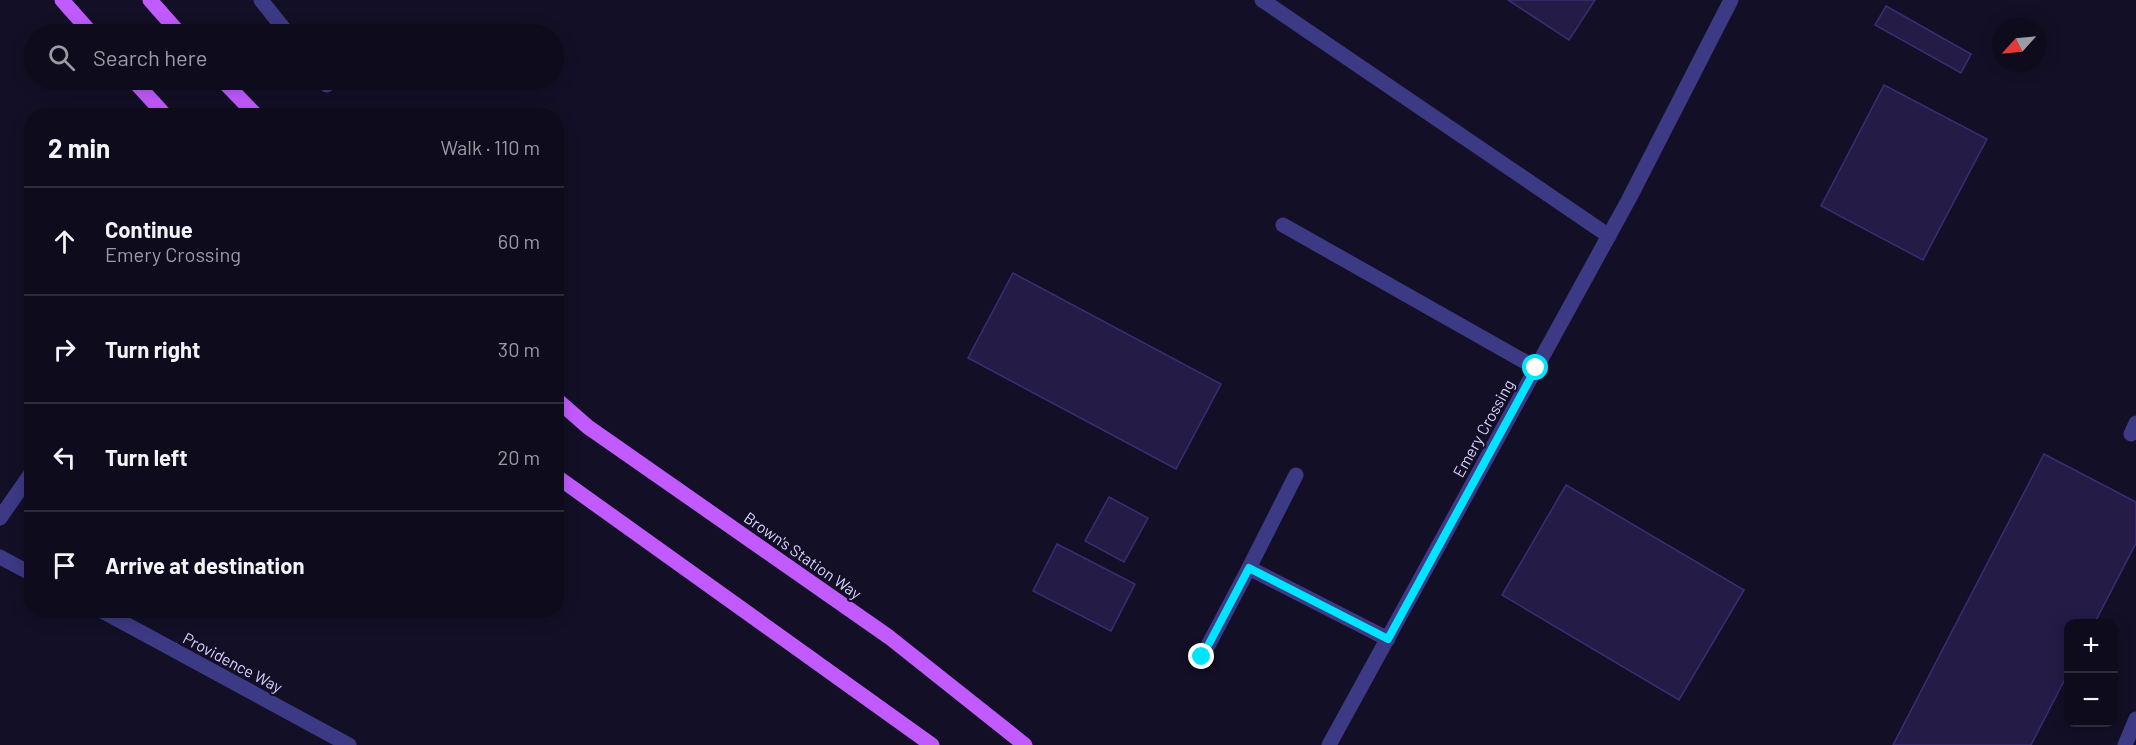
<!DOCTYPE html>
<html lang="en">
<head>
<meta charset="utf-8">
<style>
  body { margin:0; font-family:Barlow,sans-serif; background:#1c1929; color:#f1f3f6 }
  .controls { position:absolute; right:18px; bottom:18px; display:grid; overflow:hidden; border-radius:12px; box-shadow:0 3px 15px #0003 }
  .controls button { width:54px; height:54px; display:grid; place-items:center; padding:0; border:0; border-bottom:2px solid #2e2b3b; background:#0e0b1c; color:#f1f3f6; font:30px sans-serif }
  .compass { position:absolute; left:1992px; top:18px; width:54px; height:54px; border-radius:50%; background:#0e0b1c; box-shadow:0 3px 15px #0003; rotate:243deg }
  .stop { position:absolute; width:18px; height:18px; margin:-14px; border:4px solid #00e5ff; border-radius:50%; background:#fff }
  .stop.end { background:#00e5ff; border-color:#fff; box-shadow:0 2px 6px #0008 }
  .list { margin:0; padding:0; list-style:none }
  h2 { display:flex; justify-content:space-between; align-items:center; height:78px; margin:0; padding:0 24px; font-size:26px }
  h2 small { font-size:20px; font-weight:400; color:#9b9ba3 }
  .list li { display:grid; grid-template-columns:39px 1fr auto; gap:18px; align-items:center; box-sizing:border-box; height:108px; padding:0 24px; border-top:2px solid #2e2b3b }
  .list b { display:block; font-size:22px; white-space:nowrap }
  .list p { margin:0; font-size:20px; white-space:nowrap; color:#9b9ba3 }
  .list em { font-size:20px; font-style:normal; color:#9b9ba3 }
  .icon { flex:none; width:33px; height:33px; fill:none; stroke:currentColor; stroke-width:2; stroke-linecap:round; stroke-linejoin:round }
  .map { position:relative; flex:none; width:2136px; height:745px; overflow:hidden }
  .search { position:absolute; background:#0e0b1c; box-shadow:0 3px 15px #0003; left:24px; top:24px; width:540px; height:66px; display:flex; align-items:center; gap:15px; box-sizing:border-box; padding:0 21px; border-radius:33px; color:#9b9ba3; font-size:22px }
  .panel { position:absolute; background:#0e0b1c; box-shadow:0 3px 15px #0003; left:24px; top:108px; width:540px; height:510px; border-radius:24px }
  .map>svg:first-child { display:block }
  .building { fill:#241b47; stroke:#3b2d73; stroke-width:1.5 }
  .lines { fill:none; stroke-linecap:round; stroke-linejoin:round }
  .minor { stroke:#3d3a85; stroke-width:15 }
  .major { stroke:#c25bff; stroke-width:15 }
  .route { stroke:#00e5ff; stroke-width:8 }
  .labels { text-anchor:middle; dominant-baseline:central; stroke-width:4.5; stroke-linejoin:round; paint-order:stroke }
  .street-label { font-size:16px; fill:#d9d4ff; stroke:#130f26 }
</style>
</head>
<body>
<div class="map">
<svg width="2136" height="745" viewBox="0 0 2136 745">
  <rect width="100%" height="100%" fill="#130f26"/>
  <g class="building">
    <path d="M 1508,0 L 1595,0 L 1569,40 Z"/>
    <path d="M 1886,6 L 1971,54 L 1961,73 L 1875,25 Z"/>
    <path d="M 1884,85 L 1987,139 L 1923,260 L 1821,206 Z"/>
    <path d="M 1013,273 L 1221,384 L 1176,469 L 968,358 Z"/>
    <path d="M 2044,454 L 2136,502 L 2136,543 L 2094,624 L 2068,624 L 2068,673 L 2031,745 L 1893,745 Z"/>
    <path d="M 1566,485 L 1744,590 L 1679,700 L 1502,595 Z"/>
    <path d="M 1109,497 L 1148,518 L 1124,562 L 1085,541 Z"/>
    <path d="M 1057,544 L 1135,584 L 1111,631 L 1033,591 Z"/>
  </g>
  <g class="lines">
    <g class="minor">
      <path d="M 261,0 L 288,34"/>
      <path d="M 1262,0 L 1609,236"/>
      <path d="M 323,80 L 327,85"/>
      <path d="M 1283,225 L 1536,368"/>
      <path d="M 2131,434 L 2136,423"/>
      <path d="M 0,518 L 32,472"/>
      <path d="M 0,557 L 32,574"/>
      <path d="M 1249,568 L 1296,475"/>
      <path d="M 100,610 L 349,745"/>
      <path d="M 1202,657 L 1249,568 L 1388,639"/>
      <path d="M 1329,745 L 1629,199 L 1731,0"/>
      <path d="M 2125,745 L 2136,719"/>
    </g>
    <g class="major">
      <path d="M 62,0 L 92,34"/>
      <path d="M 150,0 L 180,34"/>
      <path d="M 133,80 L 166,116"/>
      <path d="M 222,80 L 257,116"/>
      <path d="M 556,399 L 588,427 L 889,637 L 1025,745"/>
      <path d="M 556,476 L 932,745"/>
    </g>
  </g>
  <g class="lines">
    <path class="route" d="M 1202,657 L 1249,568 L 1388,639 L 1536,368"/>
  </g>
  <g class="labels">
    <g class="street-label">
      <text transform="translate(1483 428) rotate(-61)">Emery Crossing</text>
      <text transform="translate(803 555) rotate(35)">Brown's Station Way</text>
      <text transform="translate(233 662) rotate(28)">Providence Way</text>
    </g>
  </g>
</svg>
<div class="controls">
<button>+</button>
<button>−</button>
</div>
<svg class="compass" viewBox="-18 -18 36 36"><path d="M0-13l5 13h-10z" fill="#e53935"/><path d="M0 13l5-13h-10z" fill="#9b9ba3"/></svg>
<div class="stop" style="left:1536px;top:368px"></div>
<div class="stop end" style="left:1202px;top:657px"></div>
<div class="search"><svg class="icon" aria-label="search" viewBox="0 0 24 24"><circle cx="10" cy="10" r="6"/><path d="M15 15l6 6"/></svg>Search here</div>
<section class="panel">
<h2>2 min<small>Walk · 110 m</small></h2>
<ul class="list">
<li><svg class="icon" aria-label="ahead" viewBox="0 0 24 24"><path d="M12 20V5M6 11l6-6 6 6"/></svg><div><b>Continue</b><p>Emery Crossing</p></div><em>60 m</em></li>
<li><svg class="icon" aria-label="right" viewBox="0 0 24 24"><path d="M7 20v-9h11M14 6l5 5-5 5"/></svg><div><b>Turn right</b></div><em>30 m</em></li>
<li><svg class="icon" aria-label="left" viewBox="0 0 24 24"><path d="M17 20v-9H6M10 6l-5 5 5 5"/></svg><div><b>Turn left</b></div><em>20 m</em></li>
<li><svg class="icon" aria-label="arrive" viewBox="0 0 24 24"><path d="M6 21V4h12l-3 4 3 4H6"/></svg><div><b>Arrive at destination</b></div></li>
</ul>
</section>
</div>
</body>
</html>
